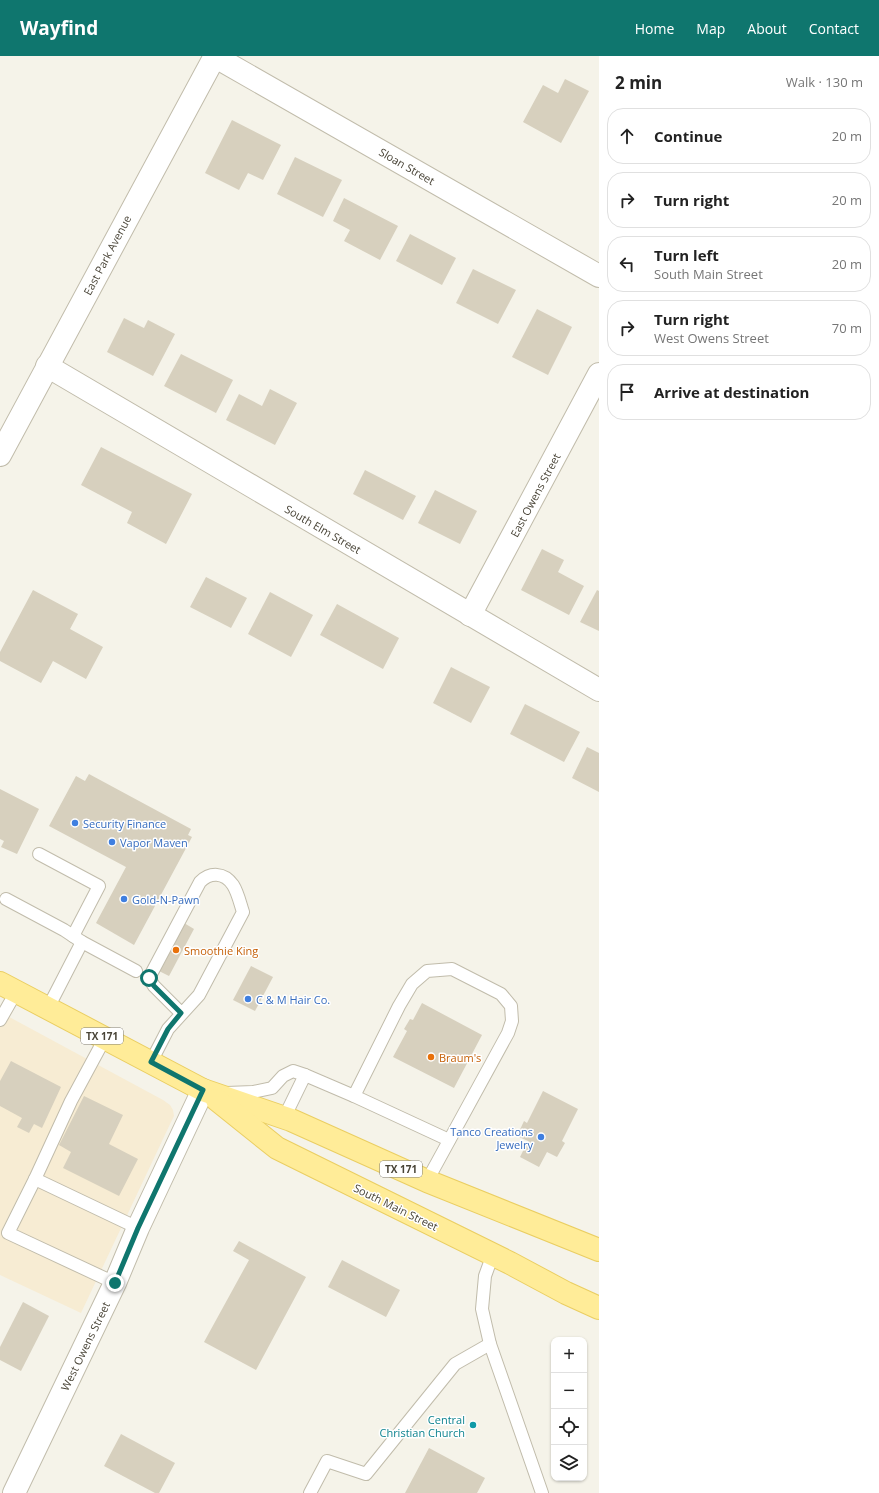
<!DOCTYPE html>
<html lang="en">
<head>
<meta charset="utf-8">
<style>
  body { margin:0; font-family:"Open Sans",sans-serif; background:#f2f2f2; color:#222 }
  .controls { position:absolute; right:12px; bottom:12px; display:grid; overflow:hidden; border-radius:8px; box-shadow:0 1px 3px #0004 }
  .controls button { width:36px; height:36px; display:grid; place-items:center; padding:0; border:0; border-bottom:1px solid #e0e0e0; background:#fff; color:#222; font:20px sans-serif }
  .stop { position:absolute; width:12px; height:12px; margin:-9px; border:3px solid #0f766e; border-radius:50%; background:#fff }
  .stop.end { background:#0f766e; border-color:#fff; box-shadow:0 1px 4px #0008 }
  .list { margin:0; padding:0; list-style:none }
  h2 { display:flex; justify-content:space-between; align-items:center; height:52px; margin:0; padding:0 16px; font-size:17px }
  h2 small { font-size:13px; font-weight:400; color:#767676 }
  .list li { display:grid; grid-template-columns:26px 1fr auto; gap:12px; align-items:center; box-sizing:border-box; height:56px; margin:0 8px 8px; padding:0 8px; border:1px solid #e0e0e0; border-radius:16px }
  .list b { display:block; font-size:15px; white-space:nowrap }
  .list p { margin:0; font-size:13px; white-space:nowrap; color:#767676 }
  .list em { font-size:13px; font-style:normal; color:#767676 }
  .icon { flex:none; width:22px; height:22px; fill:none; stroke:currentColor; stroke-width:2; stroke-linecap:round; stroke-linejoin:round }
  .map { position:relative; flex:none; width:599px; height:1437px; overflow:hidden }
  header { display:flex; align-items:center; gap:24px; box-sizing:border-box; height:56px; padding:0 20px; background:#0f766e; color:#fff }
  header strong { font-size:19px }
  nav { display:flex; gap:22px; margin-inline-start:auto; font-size:14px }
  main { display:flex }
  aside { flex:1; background:#fff }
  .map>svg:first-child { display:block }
  .commercial { fill:#f7ecd3 }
  .building { fill:#d7d0be }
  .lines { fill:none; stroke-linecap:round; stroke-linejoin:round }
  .service-casing { stroke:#c1bcab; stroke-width:14 }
  .minor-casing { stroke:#c1bcab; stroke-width:24 }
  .tertiary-casing { stroke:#c1bcab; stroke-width:24 }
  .primary-casing { stroke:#eace62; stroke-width:24 }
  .service { stroke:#fff; stroke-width:12 }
  .minor { stroke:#fff; stroke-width:22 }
  .tertiary { stroke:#fff; stroke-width:22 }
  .primary { stroke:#ffec98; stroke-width:22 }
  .route { stroke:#0f766e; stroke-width:5 }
  .shop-dot { fill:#3f7fe0; stroke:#fff; stroke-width:1.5 }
  .food-dot { fill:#e8710a; stroke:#fff; stroke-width:1.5 }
  .culture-dot { fill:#0f9aa8; stroke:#fff; stroke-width:1.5 }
  .labels { text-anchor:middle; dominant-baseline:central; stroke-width:3; stroke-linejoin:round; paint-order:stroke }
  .shield { fill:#fff; stroke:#807c73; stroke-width:1 }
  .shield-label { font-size:10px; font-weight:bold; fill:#494437 }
  .street-label { font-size:11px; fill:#494437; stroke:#fff }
  .shop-label { font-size:11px; fill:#366cbe; stroke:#fff; text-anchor:start }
  .food-label { font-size:11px; fill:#c56008; stroke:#fff; text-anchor:start }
  .culture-label { font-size:11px; fill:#0d838f; stroke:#fff; text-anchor:end }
</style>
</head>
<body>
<header>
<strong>Wayfind</strong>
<nav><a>Home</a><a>Map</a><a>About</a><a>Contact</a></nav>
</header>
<main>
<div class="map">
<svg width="599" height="1437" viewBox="0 0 599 1437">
  <rect width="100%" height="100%" fill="#f5f3e9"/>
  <path class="commercial" d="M 0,956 L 163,1044 L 170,1049 L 173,1054 L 174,1060 L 171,1066 L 81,1257 L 0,1219 Z"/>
  <g class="building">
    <path d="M 565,23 L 589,35 L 561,87 L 523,66 L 543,29 L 558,37 Z"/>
    <path d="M 232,64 L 281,89 L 263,124 L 248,117 L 239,134 L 205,117 Z"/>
    <path d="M 295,101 L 342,124 L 323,161 L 277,138 Z"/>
    <path d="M 344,142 L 398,170 L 380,204 L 344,185 L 350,174 L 333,165 Z"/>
    <path d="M 410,178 L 456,202 L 442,229 L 396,205 Z"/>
    <path d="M 473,213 L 516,234 L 498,268 L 456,247 Z"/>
    <path d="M 537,253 L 572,271 L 548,319 L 512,301 Z"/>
    <path d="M 124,262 L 144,272 L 148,264 L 175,278 L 153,320 L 107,296 Z"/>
    <path d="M 181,298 L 233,324 L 216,357 L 164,330 Z"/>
    <path d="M 270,333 L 297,347 L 275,389 L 226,364 L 239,338 L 262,350 Z"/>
    <path d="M 101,391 L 192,438 L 166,488 L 127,467 L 132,456 L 81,429 Z"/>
    <path d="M 365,414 L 416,440 L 403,464 L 353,438 Z"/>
    <path d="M 435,434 L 477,455 L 460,488 L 418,467 Z"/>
    <path d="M 542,493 L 564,504 L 558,516 L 584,530 L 569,559 L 521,534 Z"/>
    <path d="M 206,521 L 247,542 L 231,572 L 190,551 Z"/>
    <path d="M 33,534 L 78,558 L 70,573 L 103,591 L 86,623 L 53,605 L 41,627 L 0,605 L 0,596 Z"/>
    <path d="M 597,534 L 599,535 L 599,575 L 580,566 Z"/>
    <path d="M 270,536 L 313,559 L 291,601 L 248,578 Z"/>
    <path d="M 337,548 L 399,582 L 383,613 L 320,579 Z"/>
    <path d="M 451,611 L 490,631 L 471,667 L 433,647 Z"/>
    <path d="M 525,648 L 580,676 L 564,706 L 510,678 Z"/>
    <path d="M 587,691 L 599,697 L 599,736 L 572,722 Z"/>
    <path d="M 89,718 L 191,773 L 188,779 L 192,781 L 134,889 L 96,867 L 126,811 L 49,770 L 76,720 L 85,725 Z"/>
    <path d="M 0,733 L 39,753 L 17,798 L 1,791 L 4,785 L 0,783 Z"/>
    <path d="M 184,867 L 194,873 L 169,920 L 159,915 Z"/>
    <path d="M 251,910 L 273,921 L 255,955 L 233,944 Z"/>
    <path d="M 422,947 L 482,979 L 454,1032 L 393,1001 L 407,975 L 404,973 L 410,963 L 413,964 Z"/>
    <path d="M 11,1005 L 61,1031 L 42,1072 L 34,1068 L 29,1077 L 17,1071 L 22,1062 L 0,1050 L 0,1025 Z"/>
    <path d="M 543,1035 L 578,1053 L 562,1085 L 565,1087 L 557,1101 L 547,1096 L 539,1111 L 520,1101 L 528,1085 L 517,1080 L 524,1065 L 527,1067 Z"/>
    <path d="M 84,1040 L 123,1059 L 109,1088 L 138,1103 L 119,1140 L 63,1112 L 71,1096 L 59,1089 Z"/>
    <path d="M 239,1185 L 306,1221 L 256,1314 L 204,1286 L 249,1204 L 233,1195 Z"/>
    <path d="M 342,1204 L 400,1234 L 386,1261 L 328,1231 Z"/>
    <path d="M 23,1246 L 49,1260 L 21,1315 L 0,1304 L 0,1291 Z"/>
    <path d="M 121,1378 L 175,1407 L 159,1437 L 155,1437 L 104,1410 Z"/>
    <path d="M 429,1392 L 485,1422 L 477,1437 L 405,1437 Z"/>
  </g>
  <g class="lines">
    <defs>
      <g id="service">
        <path d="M 39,798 L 99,830 L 73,880"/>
        <path d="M 6,843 L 64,874 L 82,886 L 136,915"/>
        <path d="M 48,952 L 82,886"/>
        <path d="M 0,964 L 16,936"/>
        <path d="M 105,982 L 71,1045 L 35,1123 L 8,1177 L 115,1227"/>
        <path d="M 151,1006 L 168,973 L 199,939 L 243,856 C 240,847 238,837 233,829 C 224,816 210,816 200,826 L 149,922 L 154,930 L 181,957"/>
        <path d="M 227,1037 L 253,1036 L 272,1032 L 283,1020 L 293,1015 L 305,1019 L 354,1040 L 449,1084"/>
        <path d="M 354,1040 L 399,950 L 412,928 L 427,915 L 452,913 L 501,938 L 511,950 L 512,965 L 508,977 L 427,1125"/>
        <path d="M 284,1062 L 305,1019"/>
        <path d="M 35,1123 L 138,1172"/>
        <path d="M 493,1198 L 485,1220 L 482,1253 L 490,1288 L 542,1437"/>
        <path d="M 310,1437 L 327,1405 L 366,1418 L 455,1308 L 490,1288"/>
      </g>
      <g id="minor">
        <path d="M 214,0 L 599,220"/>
        <path d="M 47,310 L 599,634"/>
        <path d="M 470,559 L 599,318"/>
        <path d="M 14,1437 L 115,1227 L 138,1172 L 203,1034"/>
      </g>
      <path id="tertiary" d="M 0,399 L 215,0"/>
      <g id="primary">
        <path d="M 0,927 L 203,1034 L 291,1064 L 427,1125 L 599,1194"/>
        <path d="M 217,1044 L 277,1092 L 510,1207 L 566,1237 L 599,1252"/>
      </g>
    </defs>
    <use href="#service" class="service-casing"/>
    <use href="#minor" class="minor-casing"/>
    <use href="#tertiary" class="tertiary-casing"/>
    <use href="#primary" class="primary-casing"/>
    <use href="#service" class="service"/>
    <use href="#minor" class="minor"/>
    <use href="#tertiary" class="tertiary"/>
    <use href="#primary" class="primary"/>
  </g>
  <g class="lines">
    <path class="route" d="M 115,1227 L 138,1172 L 203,1034 L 151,1006 L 168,973 L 181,957 L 154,930 L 149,922"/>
  </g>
  <g class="shop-dot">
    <circle cx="75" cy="767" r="4"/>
    <circle cx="112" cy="786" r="4"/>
    <circle cx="124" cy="843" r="4"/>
    <circle cx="248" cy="943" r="4"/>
    <circle cx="541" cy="1081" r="4"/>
  </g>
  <g class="food-dot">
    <circle cx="176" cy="894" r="4"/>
    <circle cx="431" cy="1001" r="4"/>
  </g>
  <circle class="culture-dot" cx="473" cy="1369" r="4"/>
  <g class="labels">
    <g class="shield">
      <rect x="81" y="972" width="42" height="16" rx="3"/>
      <rect x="380" y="1105" width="42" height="16" rx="3"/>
    </g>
    <g class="shield-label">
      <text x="102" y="980">TX 171</text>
      <text x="401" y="1113">TX 171</text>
    </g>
    <g class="street-label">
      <text transform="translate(407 110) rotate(30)">Sloan Street</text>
      <text transform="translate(107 199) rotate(-62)">East Park Avenue</text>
      <text transform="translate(535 439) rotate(-62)">East Owens Street</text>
      <text transform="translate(323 473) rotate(30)">South Elm Street</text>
      <text transform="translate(396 1151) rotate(26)">South Main Street</text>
      <text transform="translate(85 1290) rotate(-64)">West Owens Street</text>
    </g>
    <g class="shop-label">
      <text x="83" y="767">Security Finance</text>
      <text x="120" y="786">Vapor Maven</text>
      <text x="132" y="843">Gold-N-Pawn</text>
      <text x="256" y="943">C &amp; M Hair Co.</text>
      <text x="533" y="1075" text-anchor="end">Tanco Creations<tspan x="533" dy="13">Jewelry</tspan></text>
    </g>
    <g class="food-label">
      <text x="184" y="894">Smoothie King</text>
      <text x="439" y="1001">Braum's</text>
    </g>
    <g class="culture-label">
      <text x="465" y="1363">Central<tspan x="465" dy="13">Christian Church</tspan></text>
    </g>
  </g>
</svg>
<div class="controls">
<button>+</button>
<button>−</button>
<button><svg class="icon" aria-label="locate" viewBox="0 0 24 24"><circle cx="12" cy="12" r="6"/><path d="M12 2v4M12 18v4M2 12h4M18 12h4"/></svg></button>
<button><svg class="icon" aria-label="layers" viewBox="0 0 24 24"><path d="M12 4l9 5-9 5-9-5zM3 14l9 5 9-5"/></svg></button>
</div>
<div class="stop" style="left:149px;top:922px"></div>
<div class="stop end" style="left:115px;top:1227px"></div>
</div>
<aside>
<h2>2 min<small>Walk · 130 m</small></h2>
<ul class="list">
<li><svg class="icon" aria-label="ahead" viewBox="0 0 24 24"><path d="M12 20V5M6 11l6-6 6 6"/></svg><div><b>Continue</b></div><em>20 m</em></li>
<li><svg class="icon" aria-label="right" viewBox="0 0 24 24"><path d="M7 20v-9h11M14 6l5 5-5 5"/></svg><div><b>Turn right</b></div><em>20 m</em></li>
<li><svg class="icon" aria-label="left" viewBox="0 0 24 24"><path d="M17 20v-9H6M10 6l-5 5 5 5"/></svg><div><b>Turn left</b><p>South Main Street</p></div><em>20 m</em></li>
<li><svg class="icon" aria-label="right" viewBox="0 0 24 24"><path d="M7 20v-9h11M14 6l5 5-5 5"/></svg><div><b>Turn right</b><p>West Owens Street</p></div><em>70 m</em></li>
<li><svg class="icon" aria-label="arrive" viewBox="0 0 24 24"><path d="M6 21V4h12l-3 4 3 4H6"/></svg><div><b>Arrive at destination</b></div></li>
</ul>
</aside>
</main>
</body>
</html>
